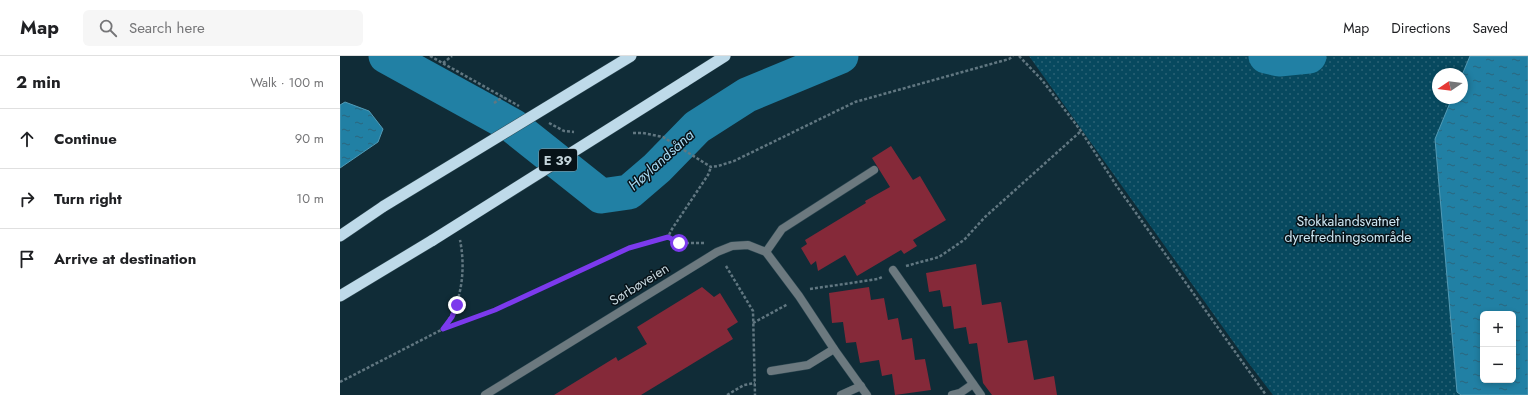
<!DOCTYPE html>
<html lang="en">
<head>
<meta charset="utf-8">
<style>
  body { margin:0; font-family:Jost,sans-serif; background:#f6f6f6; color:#202124 }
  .controls { position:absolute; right:12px; bottom:12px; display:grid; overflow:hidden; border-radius:6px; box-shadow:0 2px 6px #0003 }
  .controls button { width:36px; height:36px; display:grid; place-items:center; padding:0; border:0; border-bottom:1px solid #e0e0e0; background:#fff; color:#202124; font:20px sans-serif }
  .compass { position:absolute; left:1092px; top:12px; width:36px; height:36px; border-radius:50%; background:#fff; box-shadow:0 2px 6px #0003; rotate:257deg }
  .stop { position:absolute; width:12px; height:12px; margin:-9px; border:3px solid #7c3aed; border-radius:50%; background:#fff }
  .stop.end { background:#7c3aed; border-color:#fff; box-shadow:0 1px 4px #0008 }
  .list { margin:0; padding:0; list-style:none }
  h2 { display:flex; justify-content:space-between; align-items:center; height:52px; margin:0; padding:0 16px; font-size:17px }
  h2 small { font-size:13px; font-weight:400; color:#757577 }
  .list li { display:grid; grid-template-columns:26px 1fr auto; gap:12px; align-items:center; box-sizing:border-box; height:60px; padding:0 16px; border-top:1px solid #e0e0e0 }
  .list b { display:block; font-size:15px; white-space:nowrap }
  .list em { font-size:13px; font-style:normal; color:#757577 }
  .icon { flex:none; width:22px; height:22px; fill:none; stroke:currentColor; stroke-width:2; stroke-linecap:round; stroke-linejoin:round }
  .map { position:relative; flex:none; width:1188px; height:339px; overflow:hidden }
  header { display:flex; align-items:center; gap:24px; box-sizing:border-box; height:56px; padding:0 20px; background:#fff; border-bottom:1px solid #e0e0e0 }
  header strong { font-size:19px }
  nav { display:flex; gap:22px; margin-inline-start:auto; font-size:14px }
  .search { width:280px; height:36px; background:#f6f6f6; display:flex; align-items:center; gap:10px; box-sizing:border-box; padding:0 14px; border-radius:6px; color:#757577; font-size:15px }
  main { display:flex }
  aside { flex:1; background:#fff }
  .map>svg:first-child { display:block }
  .park { fill:url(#park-dots); fill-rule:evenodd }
  .water { fill:url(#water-ripples); stroke:#529ab5; fill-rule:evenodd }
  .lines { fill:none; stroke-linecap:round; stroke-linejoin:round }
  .river { stroke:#2180a4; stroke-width:35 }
  .building { fill:#852939 }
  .service-casing { stroke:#2d4751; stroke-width:9 }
  .minor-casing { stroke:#2d4751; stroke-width:9 }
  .trunk-casing { stroke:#2d4751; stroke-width:12 }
  .path { stroke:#617781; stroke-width:2.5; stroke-dasharray:3 2; stroke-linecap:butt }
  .service { stroke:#6c797f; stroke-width:8 }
  .minor { stroke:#6c797f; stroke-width:8 }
  .trunk { stroke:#bedae9; stroke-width:11 }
  .trunk-bridge-casing { stroke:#2d4751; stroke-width:12; stroke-linecap:butt }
  .trunk-bridge { stroke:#bedae9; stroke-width:11 }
  .route { stroke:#7c3aed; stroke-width:5 }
  .labels { text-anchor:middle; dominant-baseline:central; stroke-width:3; stroke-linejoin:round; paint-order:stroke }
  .shield { fill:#071218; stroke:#8c9aa1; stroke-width:1 }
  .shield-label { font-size:13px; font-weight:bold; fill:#c5d5dc }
  .park-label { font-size:14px; fill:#cde6f2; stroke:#071218 }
  .street-label { font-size:14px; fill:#c5d5dc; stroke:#071218 }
  .water-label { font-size:15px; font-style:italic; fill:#a6d8f0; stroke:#071218 }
</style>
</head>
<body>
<header>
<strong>Map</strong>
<div class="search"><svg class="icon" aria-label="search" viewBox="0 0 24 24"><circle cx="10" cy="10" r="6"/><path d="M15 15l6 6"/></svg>Search here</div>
<nav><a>Map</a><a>Directions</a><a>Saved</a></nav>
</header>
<main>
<aside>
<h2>2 min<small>Walk · 100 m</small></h2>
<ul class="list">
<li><svg class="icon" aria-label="ahead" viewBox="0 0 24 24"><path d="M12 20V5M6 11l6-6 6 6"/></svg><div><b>Continue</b></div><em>90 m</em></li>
<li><svg class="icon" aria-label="right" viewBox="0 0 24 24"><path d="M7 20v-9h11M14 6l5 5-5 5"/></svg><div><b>Turn right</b></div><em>10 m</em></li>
<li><svg class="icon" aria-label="arrive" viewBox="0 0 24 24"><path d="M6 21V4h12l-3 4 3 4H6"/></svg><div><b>Arrive at destination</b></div></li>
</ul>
</aside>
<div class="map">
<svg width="1188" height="339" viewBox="0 0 1188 339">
  <defs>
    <pattern id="park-dots" width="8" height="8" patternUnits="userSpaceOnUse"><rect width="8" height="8" fill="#07495f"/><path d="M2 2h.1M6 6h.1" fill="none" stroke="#2a6275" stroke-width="1.8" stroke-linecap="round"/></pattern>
    <pattern id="water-ripples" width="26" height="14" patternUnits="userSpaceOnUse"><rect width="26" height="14" fill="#2180a4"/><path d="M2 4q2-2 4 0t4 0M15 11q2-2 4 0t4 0" fill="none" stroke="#2b667d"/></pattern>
  </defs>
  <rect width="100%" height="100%" fill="#102c37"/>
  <path class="park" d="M 689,0 L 1188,0 L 1188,339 L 933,339 L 907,305 ZM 1098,18 L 1122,18 L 1122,42 L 1098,42 ZM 1143,258 L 1173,258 L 1173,324 L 1143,324 Z"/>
  <g class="water">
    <path d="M 1130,0 L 1188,0 L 1188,339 L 1121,339 L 1117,336 L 1095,83 L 1112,42 L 1122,42 L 1122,19 ZM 1143,258 L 1173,258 L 1173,324 L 1143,324 Z"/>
    <path d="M 5,46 L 29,55 L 43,73 L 38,86 L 0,112 L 0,49 Z"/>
  </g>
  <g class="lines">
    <g class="river">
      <path d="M 46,0 L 173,70 L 261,140 L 289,136 L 317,112 L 357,71 L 407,39 L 501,0"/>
      <path d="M 926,0 L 939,3 L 969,0"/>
    </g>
  </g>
  <g class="building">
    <path d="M 551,90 L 573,124 L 580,120 L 606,164 L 573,184 L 577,190 L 564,198 L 561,194 L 517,220 L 505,199 L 478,215 L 476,205 L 471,209 L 461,192 L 467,188 L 465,184 L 526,147 L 525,145 L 550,131 L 532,102 Z"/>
    <path d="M 636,208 L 642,249 L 661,246 L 668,287 L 687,284 L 694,324 L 714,320 L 717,339 L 652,339 L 643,327 L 637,287 L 629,288 L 626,271 L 614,273 L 611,250 L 603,251 L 600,234 L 589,236 L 586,217 Z"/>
    <path d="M 362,231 L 374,241 L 380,237 L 398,266 L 387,273 L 393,283 L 301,339 L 214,339 L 276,301 L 278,305 L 307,288 L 297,271 Z"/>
    <path d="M 529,231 L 531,244 L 544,242 L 548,264 L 558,262 L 562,284 L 572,282 L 575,304 L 585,303 L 591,334 L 555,339 L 552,318 L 542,320 L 539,304 L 520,307 L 516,286 L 506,287 L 503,266 L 492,267 L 489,237 Z"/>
  </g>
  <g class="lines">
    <defs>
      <g id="service">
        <path d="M 426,196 L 442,173 L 534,114"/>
        <path d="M 431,315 L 468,309 L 494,293"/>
        <path d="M 501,339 L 521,330"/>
        <path d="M 612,339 L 620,337 L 633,328"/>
      </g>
      <g id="minor">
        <path d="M 553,214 L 641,339"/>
        <path d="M 145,339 L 377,196 L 392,190 L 408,189 L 426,196 L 459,240 L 494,293 L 527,339"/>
      </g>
      <g id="trunk">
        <path d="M 344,26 L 385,0"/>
        <path d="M 0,180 L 44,150"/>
        <path d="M 0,240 L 93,184"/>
      </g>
    </defs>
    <use href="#service" class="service-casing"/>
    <use href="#minor" class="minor-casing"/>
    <use href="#trunk" class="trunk-casing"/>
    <g class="path">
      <path d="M 90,0 L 179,50"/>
      <path d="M 679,0 L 702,24 L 741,75 L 776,129 L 926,339"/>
      <path d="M 103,7 L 112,0"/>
      <path d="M 154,47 L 163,41"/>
      <path d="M 209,67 L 224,75 L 234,76"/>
      <path d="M 293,77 L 303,77 L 323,81 L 371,111 L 378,110 L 394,105 L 515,46 L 669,3 L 673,0"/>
      <path d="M 364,187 L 339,187 L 328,181 L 332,173 L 368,119 L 371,111"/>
      <path d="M 386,210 L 413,255 L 415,339"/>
      <path d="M 566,210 L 599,201 L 624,184 L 645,161 L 741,75"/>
      <path d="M 470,233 L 538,223 L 542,221"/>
      <path d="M 413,267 L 448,248"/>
      <path d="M 103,272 C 122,248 126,214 120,184"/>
      <path d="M 0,326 L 103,273 L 155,254 L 289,192 L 328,181"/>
      <path d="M 387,339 L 404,329 L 415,327"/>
    </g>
    <use href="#service" class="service"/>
    <use href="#minor" class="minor"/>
    <use href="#trunk" class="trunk"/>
    <defs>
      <g id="trunk-bridge">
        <path d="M 44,150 L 291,0"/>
        <path d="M 93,184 L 344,26"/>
      </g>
    </defs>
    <use href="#trunk-bridge" class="trunk-bridge-casing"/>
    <use href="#trunk-bridge" class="trunk-bridge"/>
  </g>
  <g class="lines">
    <path class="route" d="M 117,249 L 112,261 L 103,273 L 155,254 L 289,192 L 328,181 L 339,187"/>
  </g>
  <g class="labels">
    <rect class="shield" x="199" y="93" width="38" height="22" rx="3"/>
    <g class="shield-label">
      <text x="218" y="104">E 39</text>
    </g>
    <g class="park-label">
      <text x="1008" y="165">Stokkalandsvatnet<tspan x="1008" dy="16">dyrefredningsområde</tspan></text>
    </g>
    <g class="street-label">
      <text transform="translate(299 228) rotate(-32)">Sørbøveien</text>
    </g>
    <g class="water-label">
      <text transform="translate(321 104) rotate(-42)">Høylandsåna</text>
    </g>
  </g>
</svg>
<div class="controls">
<button>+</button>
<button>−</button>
</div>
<svg class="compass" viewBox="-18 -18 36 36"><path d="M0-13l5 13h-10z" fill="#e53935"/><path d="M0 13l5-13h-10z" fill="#757577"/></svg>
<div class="stop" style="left:339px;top:187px"></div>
<div class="stop end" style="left:117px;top:249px"></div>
</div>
</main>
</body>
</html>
